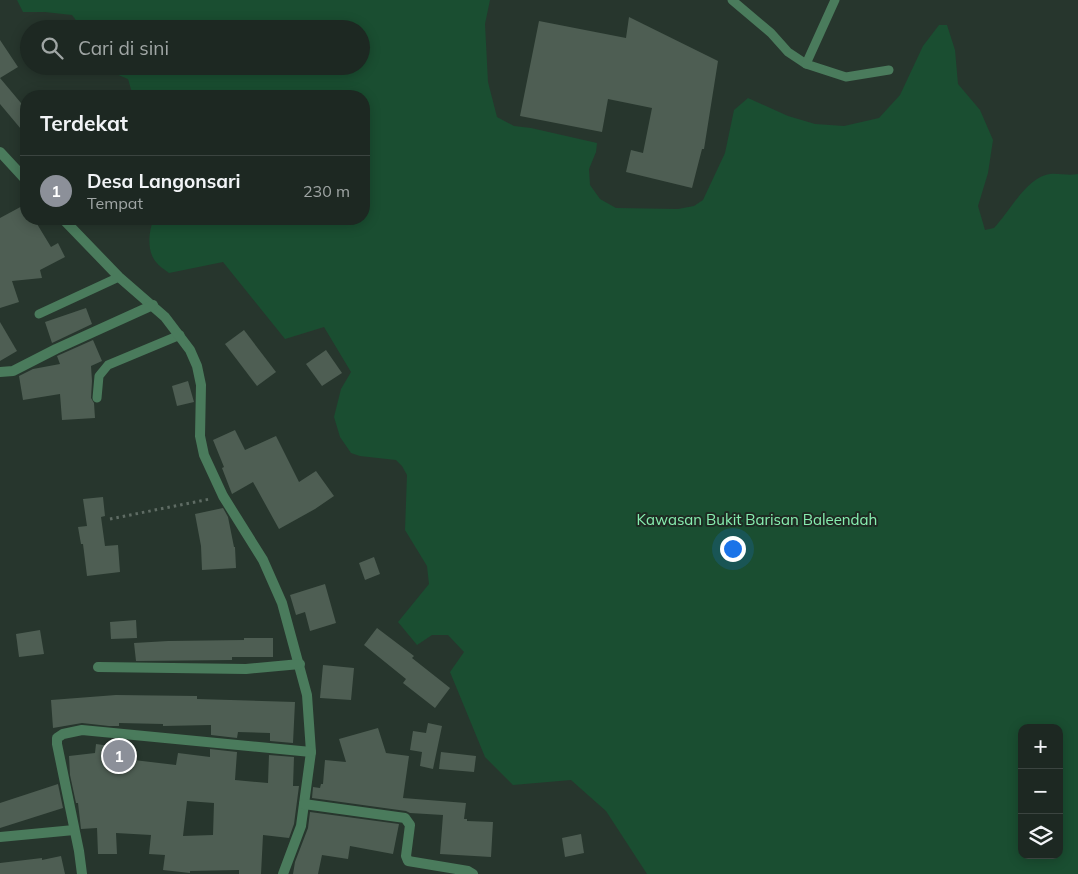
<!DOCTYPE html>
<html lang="id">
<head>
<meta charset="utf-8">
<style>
  body { margin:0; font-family:Mulish,sans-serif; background:#25302a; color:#f1f3f6 }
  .controls { position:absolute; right:15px; bottom:15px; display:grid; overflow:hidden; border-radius:10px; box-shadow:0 2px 12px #0003 }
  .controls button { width:45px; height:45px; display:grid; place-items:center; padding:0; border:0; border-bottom:1px solid #3b4440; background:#1d2822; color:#f1f3f6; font:25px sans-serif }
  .you { position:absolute; left:732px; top:548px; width:18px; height:18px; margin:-12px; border:4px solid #fff; border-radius:50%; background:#1a73e8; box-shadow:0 0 0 8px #1a73e833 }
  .badge { display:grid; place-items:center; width:32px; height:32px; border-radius:50%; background:#8c9099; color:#fff; font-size:16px; font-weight:700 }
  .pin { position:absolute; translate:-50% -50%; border:2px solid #fff; box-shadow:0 1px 5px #0006 }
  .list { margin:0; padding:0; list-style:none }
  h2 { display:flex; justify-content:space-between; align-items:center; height:65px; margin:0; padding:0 20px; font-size:21px }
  h2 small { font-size:16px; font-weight:400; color:#a0a6a5 }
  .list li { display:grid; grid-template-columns:32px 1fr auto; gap:15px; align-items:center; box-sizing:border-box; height:70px; padding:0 20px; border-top:1px solid #3b4440 }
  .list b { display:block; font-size:19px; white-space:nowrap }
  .list p { margin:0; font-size:16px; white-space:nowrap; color:#a0a6a5 }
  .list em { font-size:16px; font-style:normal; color:#a0a6a5 }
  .icon { flex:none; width:28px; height:28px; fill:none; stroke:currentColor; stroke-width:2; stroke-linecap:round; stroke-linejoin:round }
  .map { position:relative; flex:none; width:1078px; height:874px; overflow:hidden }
  .search { position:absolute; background:#1d2822; box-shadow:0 2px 12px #0003; left:20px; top:20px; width:350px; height:55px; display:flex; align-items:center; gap:12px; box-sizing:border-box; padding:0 18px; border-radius:28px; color:#a0a6a5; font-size:19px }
  .panel { position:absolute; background:#1d2822; box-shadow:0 2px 12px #0003; left:20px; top:90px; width:350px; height:135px; border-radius:20px }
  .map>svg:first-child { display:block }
  .green { fill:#1a4e31; fill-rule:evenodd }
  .building { fill:#4e5e53; fill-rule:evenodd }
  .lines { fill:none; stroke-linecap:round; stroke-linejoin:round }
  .path { stroke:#5f6c64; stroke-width:3; stroke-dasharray:2.5 4; stroke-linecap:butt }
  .lane { stroke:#4a7b5c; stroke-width:9 }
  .street { stroke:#4a7b5c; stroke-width:10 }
  .labels { text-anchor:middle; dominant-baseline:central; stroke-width:4; stroke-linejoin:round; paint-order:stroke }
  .park-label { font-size:15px; fill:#88eeb0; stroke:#1e2c23 }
</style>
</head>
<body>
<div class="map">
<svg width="1078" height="874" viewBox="0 0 1078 874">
  <rect width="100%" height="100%" fill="#27362d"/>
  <path class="green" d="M 17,0 L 490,0 L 485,24 L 488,82 L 497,117 L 514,126 L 531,128 L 597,143 L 596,152 L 589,169 L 590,185 L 600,199 L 616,208 L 678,209 L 694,206 L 703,200 L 725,153 L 734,110 L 748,98 L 788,116 L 815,124 L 844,126 L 879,118 L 900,95 L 923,46 L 939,25 L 947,25 L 955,50 L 958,84 L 980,110 L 993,140 L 988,173 L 978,206 L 985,230 L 994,228 C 1009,212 1028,176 1050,174 C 1059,173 1068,176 1078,174 L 1078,874 L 647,874 L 606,811 L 571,780 L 513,785 L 485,757 L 450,672 L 464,652 L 448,635 L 432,635 L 417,645 L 398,622 L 429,584 L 427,566 L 405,530 L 407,475 L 402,466 L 396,460 L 360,456 L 351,453 L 340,437 L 334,417 L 341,389 L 351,372 L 324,327 L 285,339 L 223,262 L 169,273 C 165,270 159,266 156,262 C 147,252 148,231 154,219 L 364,219 L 364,96 L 133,96 L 128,79 L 106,70 L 98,72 L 89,70 L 88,66 L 361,66 L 361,29 L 79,29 L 78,23 L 72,15 L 45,12 L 23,12 ZM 1022,728 L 1059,728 L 1059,855 L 1022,855 Z"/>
  <g class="building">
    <path d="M 629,17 L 718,61 L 704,149 L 702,149 L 692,188 L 626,172 L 631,150 L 643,153 L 652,108 L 608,99 L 602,132 L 520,116 L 539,21 L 626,38 Z"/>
    <path d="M 0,40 L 18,67 L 0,78 L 26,109 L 26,135 L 0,104 Z"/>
    <path d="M 26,204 L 26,219 L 34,219 L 51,247 L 58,243 L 65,257 L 40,270 L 42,278 L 12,281 L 19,302 L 0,308 L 0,218 Z"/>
    <path d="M 86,308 L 92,324 L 52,343 L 45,322 Z"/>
    <path d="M 0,322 L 17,351 L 0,361 Z"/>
    <path d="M 244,330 L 276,372 L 257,386 L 225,344 Z"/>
    <path d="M 93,340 L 102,361 L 91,366 L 92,381 L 91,398 L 94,403 L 95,418 L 62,420 L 60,394 L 23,400 L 19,376 L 33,369 L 60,364 L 57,356 Z"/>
    <path d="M 326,350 L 342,373 L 322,386 L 306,364 Z"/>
    <path d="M 188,381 L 194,402 L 177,406 L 172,386 Z"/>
    <path d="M 235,430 L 245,450 L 276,436 L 299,482 L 316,471 L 334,496 L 315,509 L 279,529 L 253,482 L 232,494 L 222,468 L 224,467 L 213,440 Z"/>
    <path d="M 103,497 L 105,516 L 101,517 L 105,546 L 118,545 L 120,572 L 87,576 L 83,544 L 81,544 L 78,527 L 87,526 L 83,499 Z"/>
    <path d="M 223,508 L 228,517 L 234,547 L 235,547 L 236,568 L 202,570 L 201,546 L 195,514 Z"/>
    <path d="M 374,557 L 380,574 L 365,580 L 359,563 Z"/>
    <path d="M 325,584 L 336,623 L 310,631 L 305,612 L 296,615 L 290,595 Z"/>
    <path d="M 136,620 L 137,638 L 111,639 L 110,622 Z"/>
    <path d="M 377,628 L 414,656 L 412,658 L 450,688 L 435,708 L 403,683 L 406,679 L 364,645 Z"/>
    <path d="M 40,630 L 44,654 L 19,657 L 16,634 Z"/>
    <path d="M 244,638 L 273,638 L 273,657 L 232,657 L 232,660 L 136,661 L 134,643 L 168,641 L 244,640 Z"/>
    <path d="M 323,665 L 354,668 L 351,700 L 320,698 Z"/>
    <path d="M 116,695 L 197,696 L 197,699 L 295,702 L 293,743 L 270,741 L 270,733 L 238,732 L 237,738 L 211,735 L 211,725 L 163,726 L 163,724 L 119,723 L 119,726 L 109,726 L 82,723 L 53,728 L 51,700 Z"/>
    <path d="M 428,723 L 442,726 L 433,769 L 420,766 L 422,752 L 410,750 L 413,731 L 426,733 Z"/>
    <path d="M 378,728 L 386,753 L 409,756 L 403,798 L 466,803 L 464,819 L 467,819 L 467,821 L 493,822 L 491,857 L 440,854 L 443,815 L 410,813 L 406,811 L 312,798 L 313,787 L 320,788 L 321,784 L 323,784 L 325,760 L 346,762 L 339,739 Z"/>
    <path d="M 96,744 L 117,747 L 117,758 L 176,765 L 178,753 L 210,757 L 210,749 L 237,752 L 235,780 L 268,783 L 269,755 L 294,757 L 293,786 L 299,786 L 294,824 L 289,838 L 263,835 L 261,874 L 239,874 L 239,870 L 190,871 L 190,873 L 163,870 L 165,855 L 149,854 L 151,835 L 116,833 L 117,854 L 98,854 L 97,828 L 81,829 L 78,803 L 76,803 L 70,775 L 69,756 L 95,753 ZM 187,801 L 214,803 L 213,835 L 183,836 Z"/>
    <path d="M 441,752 L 476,756 L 474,772 L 439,769 Z"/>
    <path d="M 58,784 L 63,808 L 0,828 L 0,803 Z"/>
    <path d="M 310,812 L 399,824 L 393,854 L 350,846 L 348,859 L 322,855 L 318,874 L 293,874 L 295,862 L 308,828 Z"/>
    <path d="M 581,834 L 584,853 L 565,857 L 562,838 Z"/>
    <path d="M 61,856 L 65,874 L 0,874 L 0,863 L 42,858 L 42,860 Z"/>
  </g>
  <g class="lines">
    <path class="path" d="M 110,519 L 210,499"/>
    <g class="lane">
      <path d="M 732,0 L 771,33 L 788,52 L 806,64"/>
      <path d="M 835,0 L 806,64 L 846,77 L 889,70"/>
      <path d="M 39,314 L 119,277"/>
      <path d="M 97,398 L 99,376 L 108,365 L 180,335"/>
    </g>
    <g class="street">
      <path d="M 0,152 L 26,180"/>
      <path d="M 63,219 L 119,277 L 165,317 L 190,350 L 197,366 L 201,385 L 200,436 L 204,455 L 223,496 L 263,560 L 282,603 L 307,695 L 311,752 L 301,826 L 283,874"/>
      <path d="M 0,372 L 13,371 L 56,349 L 153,305"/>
      <path d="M 98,667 L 246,669 L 300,664"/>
      <path d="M 304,804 L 405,818 L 410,825 L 406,856 L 408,861 L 468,871 L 473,874"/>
      <path d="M 0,837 L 74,830"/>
      <path d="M 82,874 L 79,851 L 57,744 L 57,738 L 63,734 L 82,730 L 311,752"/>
    </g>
  </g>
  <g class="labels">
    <g class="park-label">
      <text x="757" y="519">Kawasan Bukit Barisan Baleendah</text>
    </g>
  </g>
</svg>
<div class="controls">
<button>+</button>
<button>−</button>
<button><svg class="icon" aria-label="layers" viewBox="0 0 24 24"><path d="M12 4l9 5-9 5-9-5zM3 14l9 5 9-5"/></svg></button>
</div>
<div class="you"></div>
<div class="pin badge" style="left:119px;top:756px">1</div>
<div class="search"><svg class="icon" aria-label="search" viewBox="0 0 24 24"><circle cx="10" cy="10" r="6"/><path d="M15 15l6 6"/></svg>Cari di sini</div>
<section class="panel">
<h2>Terdekat<small></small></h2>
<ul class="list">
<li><span class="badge">1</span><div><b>Desa Langonsari</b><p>Tempat</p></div><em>230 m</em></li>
</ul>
</section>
</div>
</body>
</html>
